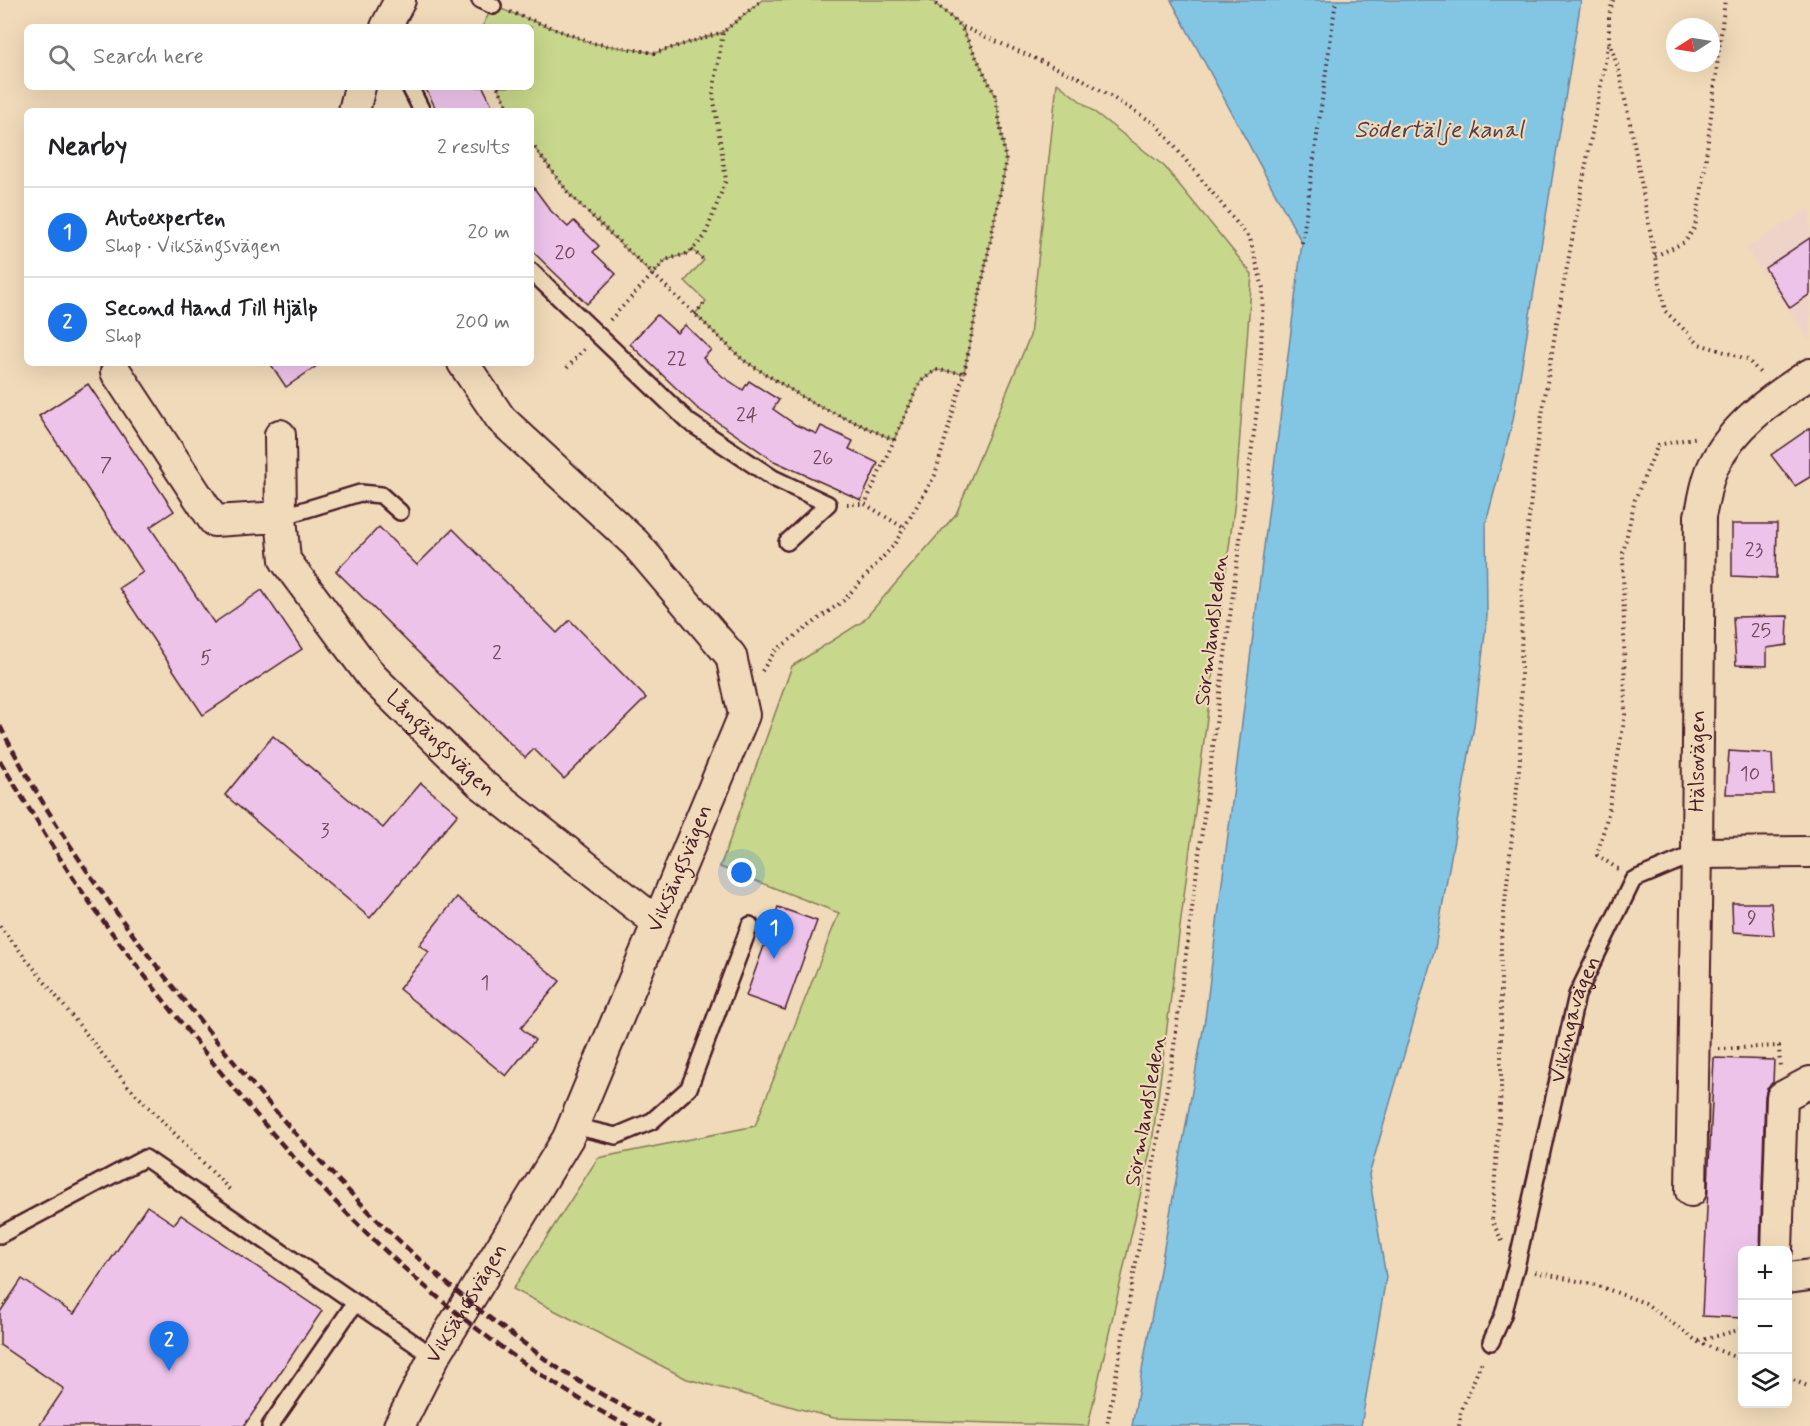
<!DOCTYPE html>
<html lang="en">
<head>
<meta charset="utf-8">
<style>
  body { margin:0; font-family:Mynerve,sans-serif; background:#f6f6f6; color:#202124 }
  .controls { position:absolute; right:18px; bottom:18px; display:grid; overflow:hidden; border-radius:9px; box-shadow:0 6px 24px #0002 }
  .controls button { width:54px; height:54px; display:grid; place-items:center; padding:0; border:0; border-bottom:2px solid #e0e0e0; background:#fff; color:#202124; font:30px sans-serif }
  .compass { position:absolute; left:1666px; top:18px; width:54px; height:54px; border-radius:50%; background:#fff; box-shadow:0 6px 24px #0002; rotate:258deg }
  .you { position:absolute; left:742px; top:873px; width:21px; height:21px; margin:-15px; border:4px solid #fff; border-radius:50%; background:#1a73e8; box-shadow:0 0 0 9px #1a73e833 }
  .badge { display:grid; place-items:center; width:39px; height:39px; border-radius:50%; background:#1a73e8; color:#fff; font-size:20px; font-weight:700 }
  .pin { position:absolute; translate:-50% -50px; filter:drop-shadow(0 2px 3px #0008) }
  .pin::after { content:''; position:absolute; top:32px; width:21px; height:18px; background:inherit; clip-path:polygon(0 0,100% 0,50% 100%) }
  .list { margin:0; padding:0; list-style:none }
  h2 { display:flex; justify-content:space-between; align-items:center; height:78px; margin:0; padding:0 24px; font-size:26px }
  h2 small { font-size:20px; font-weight:400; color:#757577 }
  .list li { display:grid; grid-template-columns:39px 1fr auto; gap:18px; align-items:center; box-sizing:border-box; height:90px; padding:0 24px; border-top:2px solid #e0e0e0 }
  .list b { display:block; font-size:22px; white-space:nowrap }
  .list p { margin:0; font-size:20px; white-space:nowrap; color:#757577 }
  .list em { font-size:20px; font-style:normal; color:#757577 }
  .icon { flex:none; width:33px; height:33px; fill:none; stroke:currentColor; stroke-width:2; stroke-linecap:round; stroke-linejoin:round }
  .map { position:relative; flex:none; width:1810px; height:1426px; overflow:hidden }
  .search { position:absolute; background:#fff; box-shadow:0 6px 24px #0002; left:24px; top:24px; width:510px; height:66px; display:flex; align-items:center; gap:15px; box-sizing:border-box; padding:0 21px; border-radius:9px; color:#757577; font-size:22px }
  .panel { position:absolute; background:#fff; box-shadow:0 6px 24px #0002; left:24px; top:108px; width:510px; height:258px; border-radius:9px }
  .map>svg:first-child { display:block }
  .built { fill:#efd3c8 }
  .green { fill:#c7d78b; stroke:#887b5b; stroke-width:1.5 }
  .water { fill:#83c6e4; stroke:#6c839a; stroke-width:1.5 }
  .building { fill:#edc3ea; stroke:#4a1f2b; stroke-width:1.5 }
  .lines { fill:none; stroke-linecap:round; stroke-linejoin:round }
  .service-casing { stroke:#4a1f2b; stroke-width:20 }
  .minor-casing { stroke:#4a1f2b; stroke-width:34 }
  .path { stroke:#4a1f2b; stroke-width:4; stroke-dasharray:1.5 4.5; stroke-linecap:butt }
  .service { stroke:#f0dab9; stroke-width:15 }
  .minor { stroke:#f0dab9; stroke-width:30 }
  .rail { stroke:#4a1f2b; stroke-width:4.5; stroke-dasharray:9 4.5; stroke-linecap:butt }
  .labels { text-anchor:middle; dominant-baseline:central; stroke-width:4.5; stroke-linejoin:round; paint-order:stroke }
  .number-label { font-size:20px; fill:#73485b }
  .street-label { font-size:22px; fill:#4a1f2b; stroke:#f0dab9 }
  .water-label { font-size:24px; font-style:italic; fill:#554050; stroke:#f0dab9 }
</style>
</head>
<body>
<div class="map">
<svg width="1810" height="1426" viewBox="0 0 1810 1426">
  <rect width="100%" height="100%" fill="#f0dab9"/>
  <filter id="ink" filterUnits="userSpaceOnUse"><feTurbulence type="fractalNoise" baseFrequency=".0167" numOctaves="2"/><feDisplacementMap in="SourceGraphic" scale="12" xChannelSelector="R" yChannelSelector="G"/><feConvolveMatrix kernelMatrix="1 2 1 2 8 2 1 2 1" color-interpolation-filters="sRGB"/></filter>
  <g filter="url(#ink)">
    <path class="built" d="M 1810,208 L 1810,339 L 1809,340 L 1746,248 Z"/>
    <g class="green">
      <path d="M 762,0 L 931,0 L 961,26 L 996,97 L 1006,163 L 964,373 L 936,370 L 920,382 L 894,440 L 812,403 L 743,360 L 695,314 L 706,301 L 685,281 L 704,260 L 692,250 L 689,253 L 666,260 L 653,275 L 570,195 L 531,143 L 531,111 L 510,111 L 498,87 L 531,87 L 531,27 L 482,27 L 493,6 L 592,43 L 655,53 L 723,32 Z"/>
      <path d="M 1057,83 L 1164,166 L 1252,274 L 1235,501 L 1152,1143 L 1088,1426 L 834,1418 L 687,1379 L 513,1289 L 598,1158 L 755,1126 L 839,913 L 720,867 L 792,666 L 862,622 L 956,514 L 1030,336 Z"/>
    </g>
    <path class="water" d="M 1171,0 L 1581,0 L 1513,420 L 1486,523 L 1487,616 L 1474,726 L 1435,948 L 1369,1175 L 1386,1277 L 1361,1426 L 1132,1426 L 1205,1019 L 1302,243 Z"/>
    <g class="building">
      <path d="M 425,87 L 483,87 L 495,111 L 437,111 Z"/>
      <path d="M 531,184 L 551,211 L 568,227 L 574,221 L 599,246 L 593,252 L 616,274 L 587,304 L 531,250 Z"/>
      <path d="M 1810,238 L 1810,294 L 1790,308 L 1765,268 Z"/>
      <path d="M 657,315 L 677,333 L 685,325 L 711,350 L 703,358 L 722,376 L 743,390 L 749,381 L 779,400 L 773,409 L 796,425 L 817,434 L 821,426 L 853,441 L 849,449 L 878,463 L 861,500 L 774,461 L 697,408 L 630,344 Z"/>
      <path d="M 270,363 L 321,363 L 286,387 Z"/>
      <path d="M 88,384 L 174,511 L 150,527 L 214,623 L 262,590 L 302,649 L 203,715 L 119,588 L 143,572 L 39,416 Z"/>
      <path d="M 1810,428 L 1810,477 L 1795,486 L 1771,455 Z"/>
      <path d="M 1732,524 L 1777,524 L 1776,578 L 1732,576 Z"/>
      <path d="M 379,527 L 417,565 L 453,529 L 557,633 L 570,620 L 646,698 L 564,779 L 534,749 L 525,758 L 336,571 Z"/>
      <path d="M 1788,616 L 1787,645 L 1767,648 L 1767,666 L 1736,665 L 1733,617 Z"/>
      <path d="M 273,736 L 383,828 L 421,783 L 458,814 L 370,918 L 225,795 Z"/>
      <path d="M 1729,751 L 1772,754 L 1774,794 L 1726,794 Z"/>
      <path d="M 457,897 L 560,981 L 521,1028 L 535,1040 L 506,1076 L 399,989 L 429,952 L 419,945 Z"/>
      <path d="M 1732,903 L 1771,903 L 1774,935 L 1733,932 Z"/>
      <path d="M 778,907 L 817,921 L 785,1010 L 746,996 Z"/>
      <path d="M 1714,1058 L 1774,1060 L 1773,1082 L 1767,1088 L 1765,1096 L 1760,1251 L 1743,1251 L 1743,1318 L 1702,1316 Z"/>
      <path d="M 147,1206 L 174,1224 L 181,1215 L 322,1311 L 244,1426 L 39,1426 L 64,1389 L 0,1345 L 0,1312 L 22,1279 L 74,1314 Z"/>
    </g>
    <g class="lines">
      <defs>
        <g id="service">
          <path d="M 480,0 L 493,6"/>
          <path d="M 410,87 L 422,111"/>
          <path d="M 531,271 L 689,422 L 773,478 L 828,504 L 787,542"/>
          <path d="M 281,517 L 360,493 L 381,495 L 400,512"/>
          <path d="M 573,1126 L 616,1136 L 652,1121 L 689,1088 L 750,925"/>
          <path d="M 0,1235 L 145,1158 L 434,1357"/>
          <path id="s1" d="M 1491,1342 L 1503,1315 L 1516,1267 L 1577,995 L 1633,880 L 1697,853"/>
          <path d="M 270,1426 L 355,1303"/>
        </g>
        <g id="minor">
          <path d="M 386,27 L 400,0"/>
          <path d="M 354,111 L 360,87"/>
          <path id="s2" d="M 116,372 L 214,521 L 281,517 L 285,560 L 372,677 L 480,783 L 658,923"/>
          <path d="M 280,435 L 281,517"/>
          <path d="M 1697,853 L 1810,852"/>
          <path id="s3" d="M 1691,1191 L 1697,853 L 1700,516 C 1704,501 1706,481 1713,467 C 1733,425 1773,398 1810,374"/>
          <path d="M 1777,1250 L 1782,1097 L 1810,1082"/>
          <path d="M 1788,1278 L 1810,1275"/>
          <path id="s4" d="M 399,1426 L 434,1357 L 568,1138 L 744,715 L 731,656 L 635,543 L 501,419 L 463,363"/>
        </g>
      </defs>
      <use href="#service" class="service-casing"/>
      <use href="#minor" class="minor-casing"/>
      <g class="path">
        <path d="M 931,0 L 961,26 L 1084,80 L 1157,125 L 1250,239 L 1263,288 L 1260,386 L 1173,1054 L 1107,1426"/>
        <path d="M 1613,0 L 1609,16 L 1609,41 L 1619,71 L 1632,133 L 1665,311 L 1699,344 L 1747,359 L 1762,375"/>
        <path d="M 510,12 L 592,43 L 655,53 L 723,32"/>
        <path d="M 498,87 L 510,111"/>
        <path d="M 531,143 L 570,195 L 743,360 L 812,403 L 894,440 L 865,504"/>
        <path d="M 1302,243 L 1336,0"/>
        <path d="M 692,250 L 704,260"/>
        <path d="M 1655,256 L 1685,242 L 1695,227 L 1703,182 L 1725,0"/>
        <path d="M 695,314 L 706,301"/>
        <path d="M 610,320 L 666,260 L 689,253 L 705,236 L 726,180 L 713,94 L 723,32 L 762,0"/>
        <path d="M 567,368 L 585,348"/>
        <path d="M 894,440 L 920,382 L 936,370 L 964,373"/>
        <path d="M 847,504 L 865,504 L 904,528"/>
        <path d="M 762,671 L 775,651 L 843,601 L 894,545 L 935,475 L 964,373 L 1006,163 L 996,97 L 961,27"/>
        <path d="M 1618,869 L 1597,855 L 1608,814 L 1625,715 L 1623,553 L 1635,499 L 1658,445 L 1698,437"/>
        <path d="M 0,926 L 127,1085 L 230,1190"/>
        <path d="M 1719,1049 L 1779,1046 L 1780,1069"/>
        <path d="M 1502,1241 L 1492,1221 L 1501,1089 L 1501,941 L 1520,759 L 1522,583 L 1536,452 L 1558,315 L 1609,41"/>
        <path d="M 1535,1272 L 1596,1285 L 1645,1303 L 1698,1342 L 1742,1360"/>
        <path d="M 1699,1341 L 1742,1329"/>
        <path d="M 1788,1378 L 1810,1387"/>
        <path d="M 1459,1426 L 1461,1411 L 1483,1359"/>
      </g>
      <use href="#service" class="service"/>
      <use href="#minor" class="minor"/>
      <g class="rail">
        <path d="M 0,726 C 54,831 124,927 198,1018 C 293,1136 394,1250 518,1339 C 534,1350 549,1363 566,1373 C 596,1392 628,1409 660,1426"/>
        <path d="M 0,761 C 26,803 51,846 79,887 C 115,939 155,989 194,1039 C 315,1192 453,1335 628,1426"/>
      </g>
    </g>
  </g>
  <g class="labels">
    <g class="number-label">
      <text x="565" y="253">20</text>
      <text x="677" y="359">22</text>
      <text x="747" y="415">24</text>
      <text x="823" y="458">26</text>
      <text x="106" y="465">7</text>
      <text x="1754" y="550">23</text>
      <text x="1761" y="631">25</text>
      <text x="497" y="653">2</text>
      <text x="206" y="658">5</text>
      <text x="1750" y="774">10</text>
      <text x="325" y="831">3</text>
      <text x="1752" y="918">9</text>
      <text x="485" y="983">1</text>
    </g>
    <g class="street-label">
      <text transform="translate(1212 630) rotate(-83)">Sörmlandsleden</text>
      <text stroke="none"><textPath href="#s2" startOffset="530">Långängsvägen</textPath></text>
      <text stroke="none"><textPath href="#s3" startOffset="430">Hälsovägen</textPath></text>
      <text stroke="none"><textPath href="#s4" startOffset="626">Viksängsvägen</textPath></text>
      <text stroke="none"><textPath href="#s1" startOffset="334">Vikingavägen</textPath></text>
      <text transform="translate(1146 1111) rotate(-80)">Sörmlandsleden</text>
      <text stroke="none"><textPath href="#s4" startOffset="140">Viksängsvägen</textPath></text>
    </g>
    <g class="water-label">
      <text x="1439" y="130">Södertälje kanal</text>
    </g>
  </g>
</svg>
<div class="controls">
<button>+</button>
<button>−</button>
<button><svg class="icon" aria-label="layers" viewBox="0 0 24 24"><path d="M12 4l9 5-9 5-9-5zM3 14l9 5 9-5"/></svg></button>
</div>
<svg class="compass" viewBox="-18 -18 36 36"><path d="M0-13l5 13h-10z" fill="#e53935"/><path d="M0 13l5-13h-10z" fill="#757577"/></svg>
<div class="you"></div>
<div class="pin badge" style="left:774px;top:959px">1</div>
<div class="pin badge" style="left:169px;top:1371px">2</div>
<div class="search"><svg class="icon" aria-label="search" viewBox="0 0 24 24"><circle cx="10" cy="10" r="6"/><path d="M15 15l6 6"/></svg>Search here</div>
<section class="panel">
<h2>Nearby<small>2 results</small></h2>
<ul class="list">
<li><span class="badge">1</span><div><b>Autoexperten</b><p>Shop · Viksängsvägen</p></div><em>20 m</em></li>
<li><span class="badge">2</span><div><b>Second Hand Till Hjälp</b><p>Shop</p></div><em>200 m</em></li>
</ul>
</section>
</div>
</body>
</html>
